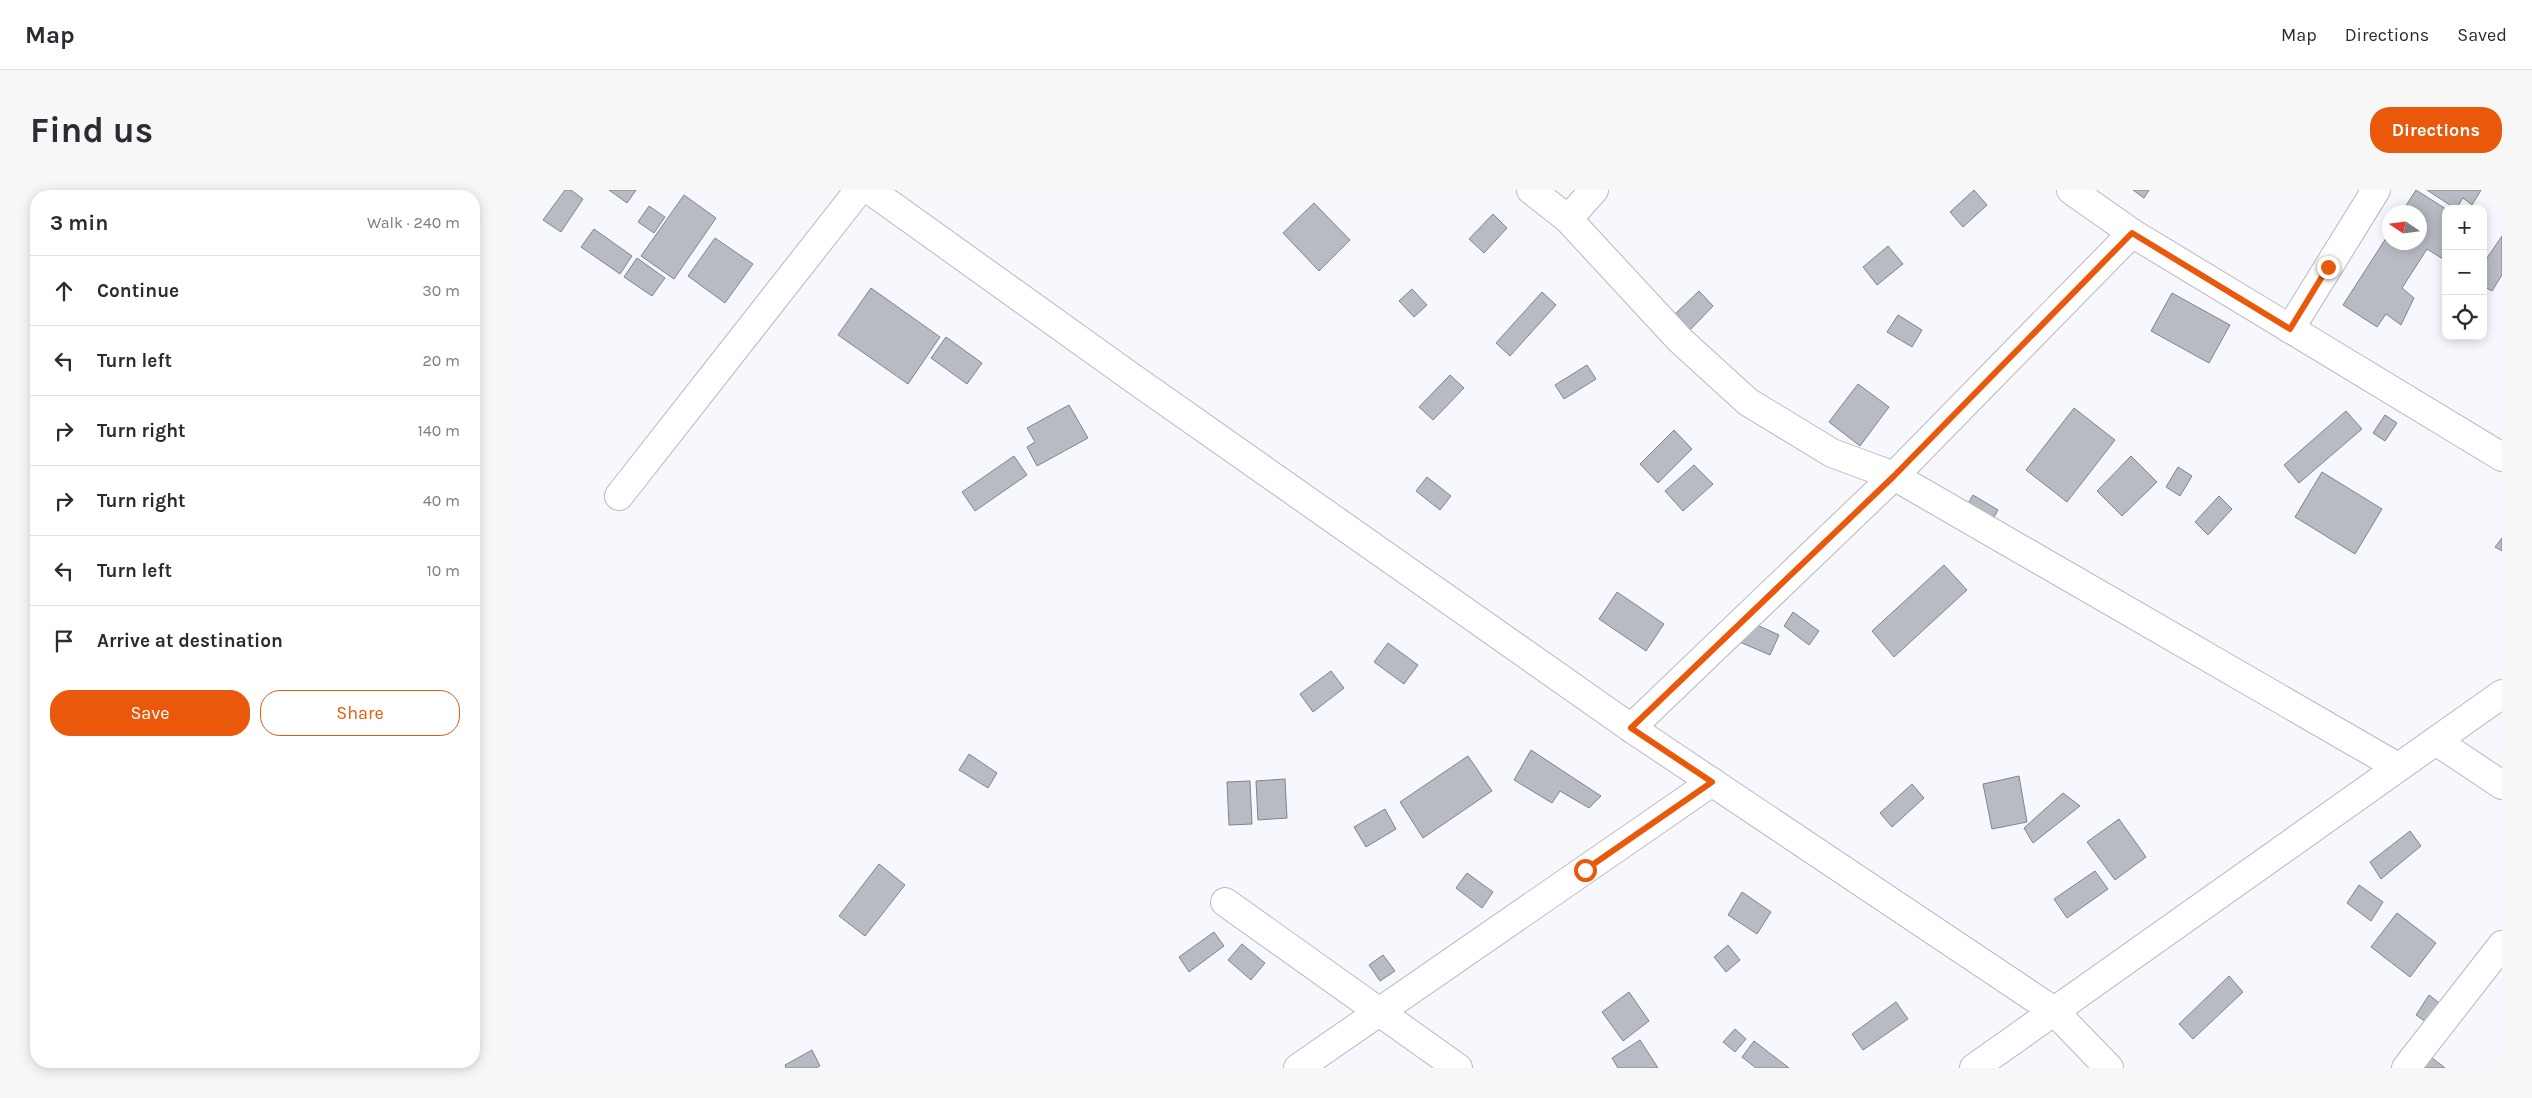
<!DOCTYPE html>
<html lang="en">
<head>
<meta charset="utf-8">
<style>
  body { margin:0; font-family:Karla,sans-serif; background:#f7f7f7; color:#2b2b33 }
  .controls { position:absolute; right:15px; top:15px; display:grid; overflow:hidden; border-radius:10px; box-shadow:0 2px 12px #0003 }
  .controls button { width:45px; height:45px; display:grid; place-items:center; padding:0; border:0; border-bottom:1px solid #e1e1e2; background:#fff; color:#2b2b33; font:25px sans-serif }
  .compass { position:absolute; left:1872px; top:15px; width:45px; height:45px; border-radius:50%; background:#fff; box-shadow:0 2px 12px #0003; rotate:283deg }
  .stop { position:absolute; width:15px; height:15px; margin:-11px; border:4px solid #ea580c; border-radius:50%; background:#fff }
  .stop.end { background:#ea580c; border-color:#fff; box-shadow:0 1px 5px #0008 }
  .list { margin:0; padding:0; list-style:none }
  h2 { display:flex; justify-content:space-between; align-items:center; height:65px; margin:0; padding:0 20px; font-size:21px }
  h2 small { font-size:16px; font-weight:400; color:#7c7c81 }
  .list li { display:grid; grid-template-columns:32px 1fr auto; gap:15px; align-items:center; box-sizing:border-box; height:70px; padding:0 20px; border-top:1px solid #e1e1e2 }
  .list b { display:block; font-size:19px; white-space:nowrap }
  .list em { font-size:16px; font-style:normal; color:#7c7c81 }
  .actions { display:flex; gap:10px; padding:15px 20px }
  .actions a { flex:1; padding:11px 0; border:1px solid #ea580c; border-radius:20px; text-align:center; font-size:18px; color:#ea580c }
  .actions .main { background:#ea580c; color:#fff }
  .icon { flex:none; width:28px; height:28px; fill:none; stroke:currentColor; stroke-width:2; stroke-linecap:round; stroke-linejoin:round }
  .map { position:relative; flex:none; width:1992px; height:878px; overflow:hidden; border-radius:20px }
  header { display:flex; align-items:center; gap:30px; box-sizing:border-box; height:70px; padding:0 25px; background:#fff; border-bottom:1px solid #e1e1e2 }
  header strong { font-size:24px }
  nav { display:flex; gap:28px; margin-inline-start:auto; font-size:18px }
  .intro { display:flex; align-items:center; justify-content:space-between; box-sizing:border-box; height:120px; padding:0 30px }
  h1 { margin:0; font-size:35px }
  .button { padding:12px 22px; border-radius:20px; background:#ea580c; color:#fff; font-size:18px; font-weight:700 }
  main { display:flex; gap:30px; padding:0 30px }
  aside { flex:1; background:#fff; border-radius:20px; box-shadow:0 2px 12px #0003 }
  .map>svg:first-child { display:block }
  .building { fill:#b8bac4; stroke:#82838d }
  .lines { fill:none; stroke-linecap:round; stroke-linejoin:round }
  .minor-casing { stroke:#b7b8c3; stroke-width:30 }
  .minor { stroke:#fff; stroke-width:28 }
  .route { stroke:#ea580c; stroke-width:6 }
</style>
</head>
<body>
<header>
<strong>Map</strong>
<nav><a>Map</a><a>Directions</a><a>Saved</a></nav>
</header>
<div class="intro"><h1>Find us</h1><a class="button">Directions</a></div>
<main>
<aside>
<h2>3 min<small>Walk · 240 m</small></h2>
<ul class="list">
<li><svg class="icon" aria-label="ahead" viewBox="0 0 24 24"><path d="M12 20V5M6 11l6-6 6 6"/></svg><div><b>Continue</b></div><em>30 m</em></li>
<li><svg class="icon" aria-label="left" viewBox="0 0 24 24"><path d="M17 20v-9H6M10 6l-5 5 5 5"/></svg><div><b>Turn left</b></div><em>20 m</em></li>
<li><svg class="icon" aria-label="right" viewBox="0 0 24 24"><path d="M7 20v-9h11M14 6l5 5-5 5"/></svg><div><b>Turn right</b></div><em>140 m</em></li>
<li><svg class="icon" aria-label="right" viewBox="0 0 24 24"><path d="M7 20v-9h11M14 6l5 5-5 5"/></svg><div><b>Turn right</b></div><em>40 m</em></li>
<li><svg class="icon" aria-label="left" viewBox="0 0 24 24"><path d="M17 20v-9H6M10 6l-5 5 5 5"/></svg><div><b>Turn left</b></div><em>10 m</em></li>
<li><svg class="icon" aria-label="arrive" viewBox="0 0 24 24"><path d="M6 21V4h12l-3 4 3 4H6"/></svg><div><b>Arrive at destination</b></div></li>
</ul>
<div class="actions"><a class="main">Save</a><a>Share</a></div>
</aside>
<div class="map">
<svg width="1992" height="878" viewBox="0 0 1992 878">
  <rect width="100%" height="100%" fill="#f7f8fe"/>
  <g class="building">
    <path d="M 55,0 L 61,0 L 73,9 L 51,42 L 33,30 Z"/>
    <path d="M 99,0 L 126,0 L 117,13 Z"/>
    <path d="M 1464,0 L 1477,15 L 1453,37 L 1440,22 Z"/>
    <path d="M 1623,0 L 1639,0 L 1634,8 Z"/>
    <path d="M 1906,0 L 1936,19 L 1936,64 L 1933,69 L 1917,59 L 1892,98 L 1904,108 L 1891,135 L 1876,124 L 1867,137 L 1833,115 L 1880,42 L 1880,52 L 1910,52 L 1910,22 L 1892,22 Z"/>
    <path d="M 1917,0 L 1971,0 L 1962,15 L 1953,8 L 1946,19 Z"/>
    <path d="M 174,5 L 206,28 L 164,89 L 131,66 Z"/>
    <path d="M 804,13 L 840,50 L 809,81 L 773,43 Z"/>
    <path d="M 139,16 L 155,27 L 144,43 L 128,32 Z"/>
    <path d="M 983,24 L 997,38 L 974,63 L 959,49 Z"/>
    <path d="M 84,39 L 122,66 L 110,84 L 71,57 Z"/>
    <path d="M 1992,46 L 1992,85 L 1982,101 L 1973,96 L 1973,74 Z"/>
    <path d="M 205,48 L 243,74 L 215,113 L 178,86 Z"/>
    <path d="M 1378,56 L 1393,74 L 1367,95 L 1353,77 Z"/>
    <path d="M 127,68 L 155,88 L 142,106 L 114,87 Z"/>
    <path d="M 361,98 L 430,147 L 398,194 L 328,145 Z"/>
    <path d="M 902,99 L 917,115 L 904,127 L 889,111 Z"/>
    <path d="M 1189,101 L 1203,116 L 1180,140 L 1164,125 Z"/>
    <path d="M 1032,102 L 1046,115 L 1000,166 L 986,153 Z"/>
    <path d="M 1662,103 L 1720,135 L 1699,173 L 1641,141 Z"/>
    <path d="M 1388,125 L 1412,140 L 1402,157 L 1377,142 Z"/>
    <path d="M 436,147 L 472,173 L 457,194 L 421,168 Z"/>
    <path d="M 1077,175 L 1086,189 L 1054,209 L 1045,195 Z"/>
    <path d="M 940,185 L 954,198 L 923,230 L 909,217 Z"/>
    <path d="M 1348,194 L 1379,217 L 1350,256 L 1319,232 Z"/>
    <path d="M 559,215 L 578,248 L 527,276 L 517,257 L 525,252 L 517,238 Z"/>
    <path d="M 1564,218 L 1605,250 L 1557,312 L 1516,280 Z"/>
    <path d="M 1836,221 L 1852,239 L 1789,293 L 1774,275 Z"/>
    <path d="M 1875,225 L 1887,233 L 1875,251 L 1863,243 Z"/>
    <path d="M 1164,240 L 1182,259 L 1148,293 L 1130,274 Z"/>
    <path d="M 504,266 L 517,285 L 465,321 L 452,302 Z"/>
    <path d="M 1621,266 L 1647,292 L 1612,326 L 1587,301 Z"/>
    <path d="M 1184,275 L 1203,294 L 1173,321 L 1155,301 Z"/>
    <path d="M 1668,277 L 1682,286 L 1670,306 L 1656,297 Z"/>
    <path d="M 1812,282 L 1872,319 L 1845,364 L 1785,327 Z"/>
    <path d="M 917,287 L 941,306 L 930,320 L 906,301 Z"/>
    <path d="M 1463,305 L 1488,320 L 1481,332 L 1456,317 Z"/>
    <path d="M 1709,306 L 1722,319 L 1698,345 L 1685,332 Z"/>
    <path d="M 1992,348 L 1992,361 L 1985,357 Z"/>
    <path d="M 1434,375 L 1457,400 L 1384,467 L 1362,441 Z"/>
    <path d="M 1107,402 L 1154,434 L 1136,461 L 1089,429 Z"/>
    <path d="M 1283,422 L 1309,441 L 1299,455 L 1274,436 Z"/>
    <path d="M 1234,429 L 1269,445 L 1260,465 L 1225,450 Z"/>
    <path d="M 878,453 L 908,475 L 894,494 L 864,472 Z"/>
    <path d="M 821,481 L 834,498 L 803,522 L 790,504 Z"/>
    <path d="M 1021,560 L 1091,606 L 1079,618 L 1050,601 L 1042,613 L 1004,590 Z"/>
    <path d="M 459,564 L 487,583 L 478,598 L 449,580 Z"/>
    <path d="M 958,566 L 982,601 L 913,648 L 890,612 Z"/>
    <path d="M 1509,586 L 1517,632 L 1482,639 L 1473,594 Z"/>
    <path d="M 775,589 L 777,628 L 748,630 L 746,591 Z"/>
    <path d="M 740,591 L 742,634 L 719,635 L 717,592 Z"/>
    <path d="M 1402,594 L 1414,608 L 1382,637 L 1370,623 Z"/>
    <path d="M 1553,603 L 1570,616 L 1523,653 L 1514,638 Z"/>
    <path d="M 875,619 L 886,639 L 856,657 L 844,637 Z"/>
    <path d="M 1609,629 L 1636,667 L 1605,690 L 1577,652 Z"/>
    <path d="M 1900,641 L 1911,656 L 1871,689 L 1860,672 Z"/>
    <path d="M 369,674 L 395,695 L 355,746 L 329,726 Z"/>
    <path d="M 1585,681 L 1598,699 L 1557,728 L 1544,709 Z"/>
    <path d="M 957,683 L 983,702 L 972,718 L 946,698 Z"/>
    <path d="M 1849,695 L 1873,712 L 1861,731 L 1837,713 Z"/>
    <path d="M 1232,702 L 1261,722 L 1247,744 L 1218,725 Z"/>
    <path d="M 1887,723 L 1926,753 L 1900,787 L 1861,757 Z"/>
    <path d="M 704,742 L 714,756 L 679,782 L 669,767 Z"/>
    <path d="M 732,754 L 755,773 L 741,790 L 718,770 Z"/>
    <path d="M 1218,755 L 1230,770 L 1216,782 L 1204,767 Z"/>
    <path d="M 873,765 L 885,781 L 870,791 L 859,775 Z"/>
    <path d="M 1719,786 L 1733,802 L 1683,849 L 1669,834 Z"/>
    <path d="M 1119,802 L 1139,831 L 1113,851 L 1092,822 Z"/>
    <path d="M 1919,805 L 1932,815 L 1919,834 L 1906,825 Z"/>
    <path d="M 1386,812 L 1398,829 L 1353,860 L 1342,844 Z"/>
    <path d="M 1225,839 L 1236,849 L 1225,862 L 1213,852 Z"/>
    <path d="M 1130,850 L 1148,878 L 1108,878 L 1102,868 Z"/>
    <path d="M 1244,851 L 1279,878 L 1246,878 L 1232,867 Z"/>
    <path d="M 302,860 L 310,876 L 306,878 L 276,878 L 275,875 Z"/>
    <path d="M 1921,867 L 1935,878 L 1912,878 Z"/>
  </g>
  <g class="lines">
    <defs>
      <g id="minor">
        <path d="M 360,0 L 624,189 L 1121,538 L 1544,821 L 1599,878"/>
        <path d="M 1021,0 L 1058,29 L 1170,150 L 1238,212 L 1322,263 L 1384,286 L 1888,577"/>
        <path d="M 1561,0 L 1622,43 L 1992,267"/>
        <path d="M 1058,29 L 1084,0"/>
        <path d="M 1780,139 L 1866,0"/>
        <path d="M 109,306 L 349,0"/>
        <path d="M 1121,538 L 1384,286 L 1622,43"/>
        <path d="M 1926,551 L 1992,595"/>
        <path d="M 715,712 L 948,878"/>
        <path d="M 788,878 L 1202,592"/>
        <path d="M 1464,878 L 1992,504"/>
        <path d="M 1896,878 L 1992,755"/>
      </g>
    </defs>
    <use href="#minor" class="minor-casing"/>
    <use href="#minor" class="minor"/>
  </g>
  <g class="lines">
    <path class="route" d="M 1075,680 L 1202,592 L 1121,538 L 1384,286 L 1622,43 L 1780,139 L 1818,77"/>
  </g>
</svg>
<div class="controls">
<button>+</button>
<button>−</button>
<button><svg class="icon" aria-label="locate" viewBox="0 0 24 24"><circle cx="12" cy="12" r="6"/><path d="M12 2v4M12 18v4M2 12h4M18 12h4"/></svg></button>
</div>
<svg class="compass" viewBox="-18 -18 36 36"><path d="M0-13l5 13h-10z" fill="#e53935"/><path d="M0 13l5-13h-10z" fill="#7c7c81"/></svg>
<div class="stop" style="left:1075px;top:680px"></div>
<div class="stop end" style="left:1818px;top:77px"></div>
</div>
</main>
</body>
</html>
